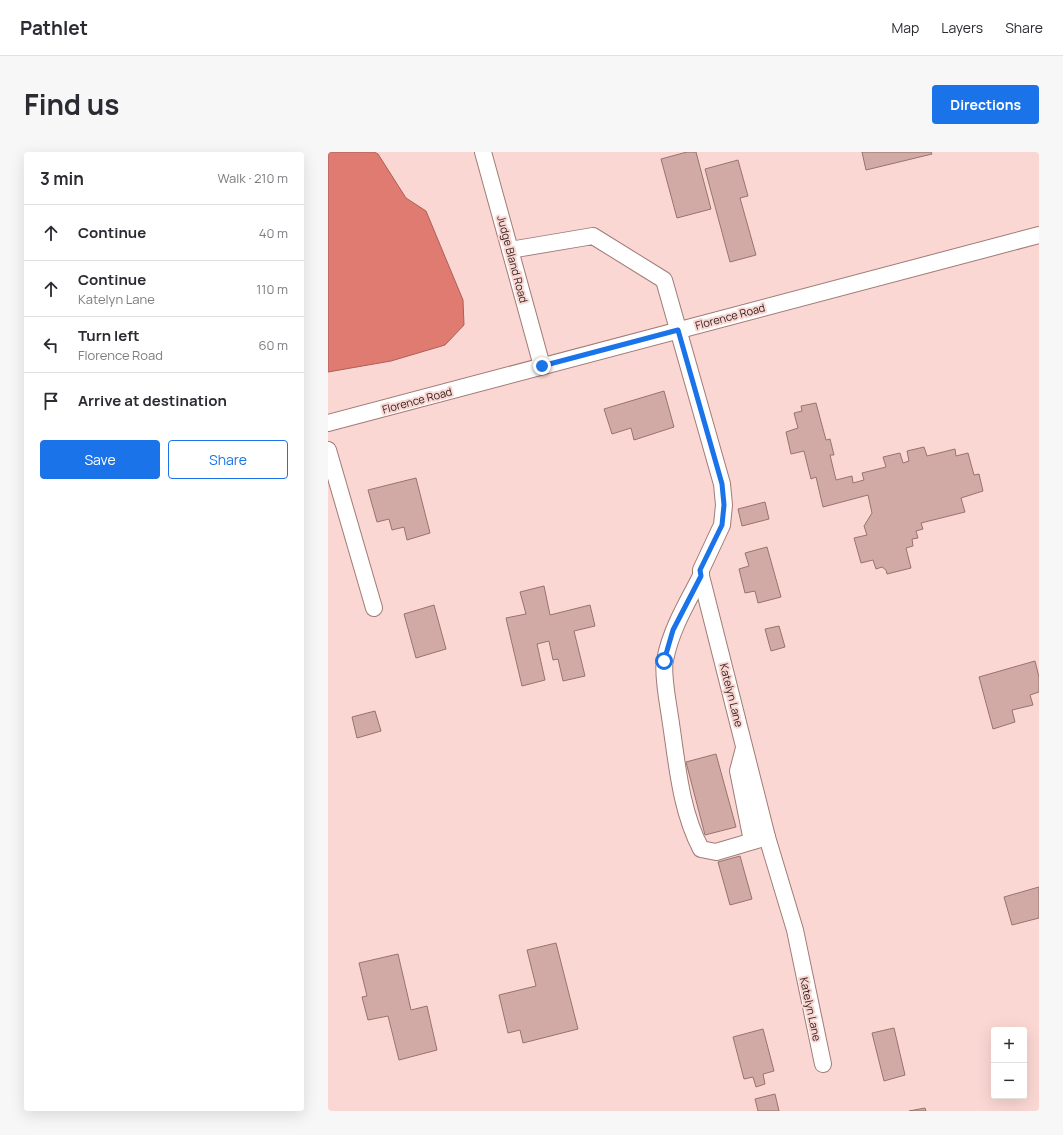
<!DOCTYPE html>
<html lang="en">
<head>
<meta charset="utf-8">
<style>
  body { margin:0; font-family:Manrope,sans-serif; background:#f7f7f7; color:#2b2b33 }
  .controls { position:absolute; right:12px; bottom:12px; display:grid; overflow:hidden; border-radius:4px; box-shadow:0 4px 16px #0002 }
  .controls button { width:36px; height:36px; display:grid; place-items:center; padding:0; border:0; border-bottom:1px solid #e1e1e2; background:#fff; color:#2b2b33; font:20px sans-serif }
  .stop { position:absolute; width:12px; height:12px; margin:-9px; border:3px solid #1a73e8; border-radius:50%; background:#fff }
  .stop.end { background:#1a73e8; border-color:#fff; box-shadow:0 1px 4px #0008 }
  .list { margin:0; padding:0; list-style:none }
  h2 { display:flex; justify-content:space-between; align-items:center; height:52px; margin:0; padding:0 16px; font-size:17px }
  h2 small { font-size:13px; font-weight:400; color:#7c7c81 }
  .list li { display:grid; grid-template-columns:26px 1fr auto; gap:12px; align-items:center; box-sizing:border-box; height:56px; padding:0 16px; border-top:1px solid #e1e1e2 }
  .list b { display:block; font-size:15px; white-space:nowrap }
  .list p { margin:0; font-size:13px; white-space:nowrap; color:#7c7c81 }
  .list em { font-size:13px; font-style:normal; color:#7c7c81 }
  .actions { display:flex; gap:8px; padding:12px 16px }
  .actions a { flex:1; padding:9px 0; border:1px solid #1a73e8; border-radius:4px; text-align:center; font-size:14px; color:#1a73e8 }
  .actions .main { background:#1a73e8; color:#fff }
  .icon { flex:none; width:22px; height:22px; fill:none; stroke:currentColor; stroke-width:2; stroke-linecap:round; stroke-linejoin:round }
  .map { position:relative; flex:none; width:711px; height:959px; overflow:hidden; border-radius:4px }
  header { display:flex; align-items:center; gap:24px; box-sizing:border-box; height:56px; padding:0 20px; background:#fff; border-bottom:1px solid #e1e1e2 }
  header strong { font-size:19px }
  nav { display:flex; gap:22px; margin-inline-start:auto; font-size:14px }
  .intro { display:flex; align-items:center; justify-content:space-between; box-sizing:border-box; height:96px; padding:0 24px }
  h1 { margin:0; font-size:28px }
  .button { padding:10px 18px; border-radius:4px; background:#1a73e8; color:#fff; font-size:14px; font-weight:700 }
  main { display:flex; gap:24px; padding:0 24px }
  aside { flex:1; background:#fff; border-radius:4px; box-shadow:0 4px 16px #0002 }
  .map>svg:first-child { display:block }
  .water { fill:#e07b72; stroke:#ab5f58 }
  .building { fill:#d2aaa5; stroke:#98736e }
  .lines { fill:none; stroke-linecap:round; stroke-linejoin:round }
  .minor-casing { stroke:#a17b76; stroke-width:18 }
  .minor { stroke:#fff; stroke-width:16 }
  .route { stroke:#1a73e8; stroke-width:5 }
  .labels { text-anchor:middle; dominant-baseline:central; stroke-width:4; stroke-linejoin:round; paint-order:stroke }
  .street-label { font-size:11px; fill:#2e1e1d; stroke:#fad7d3 }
</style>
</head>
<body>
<header>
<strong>Pathlet</strong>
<nav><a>Map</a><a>Layers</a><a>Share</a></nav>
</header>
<div class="intro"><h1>Find us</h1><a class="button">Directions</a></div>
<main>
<aside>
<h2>3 min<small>Walk · 210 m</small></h2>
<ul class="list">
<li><svg class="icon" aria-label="ahead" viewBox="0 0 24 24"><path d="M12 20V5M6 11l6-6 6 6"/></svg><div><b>Continue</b></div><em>40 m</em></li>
<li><svg class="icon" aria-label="ahead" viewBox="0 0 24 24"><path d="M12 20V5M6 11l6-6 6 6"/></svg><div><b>Continue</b><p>Katelyn Lane</p></div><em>110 m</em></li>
<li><svg class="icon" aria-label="left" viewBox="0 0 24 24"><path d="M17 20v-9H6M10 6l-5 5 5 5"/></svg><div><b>Turn left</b><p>Florence Road</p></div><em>60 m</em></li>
<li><svg class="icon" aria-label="arrive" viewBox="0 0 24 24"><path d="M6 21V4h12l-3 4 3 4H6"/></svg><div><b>Arrive at destination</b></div></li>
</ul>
<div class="actions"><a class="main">Save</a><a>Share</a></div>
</aside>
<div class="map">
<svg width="711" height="959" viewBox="0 0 711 959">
  <rect width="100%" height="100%" fill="#fad7d3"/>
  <path class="water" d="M 0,0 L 46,0 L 50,2 L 78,46 L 98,59 L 135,148 L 136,173 L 117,193 L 63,209 L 0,220 Z"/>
  <g class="building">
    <path d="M 359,0 L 368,0 L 383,57 L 349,66 L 333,7 Z"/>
    <path d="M 534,0 L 603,0 L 604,2 L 538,18 Z"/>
    <path d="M 410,8 L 420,44 L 412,46 L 428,103 L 402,110 L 377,17 Z"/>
    <path d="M 336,239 L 346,275 L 306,288 L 303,276 L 284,282 L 276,257 Z"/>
    <path d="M 488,251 L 498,288 L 502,287 L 506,303 L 502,303 L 508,328 L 524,324 L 525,331 L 536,328 L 534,321 L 558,315 L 555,305 L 572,301 L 575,311 L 581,309 L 579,299 L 596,295 L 599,304 L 627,297 L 628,304 L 640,301 L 646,323 L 651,322 L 655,339 L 633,346 L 637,360 L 593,371 L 595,377 L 588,379 L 590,386 L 584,387 L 585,394 L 578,396 L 583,416 L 559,422 L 558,418 L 554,415 L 548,417 L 545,408 L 533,411 L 526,386 L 539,383 L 536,374 L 544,361 L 540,343 L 495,355 L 488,325 L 483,327 L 476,299 L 463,302 L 458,280 L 470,276 L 466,261 L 474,259 L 473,254 Z"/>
    <path d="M 88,326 L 102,381 L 79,388 L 76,375 L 64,378 L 61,367 L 49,370 L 40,338 Z"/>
    <path d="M 437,350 L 441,367 L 414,374 L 410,357 Z"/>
    <path d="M 439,395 L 453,445 L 430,451 L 427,439 L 417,441 L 411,417 L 421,414 L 417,401 Z"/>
    <path d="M 216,434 L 222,463 L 262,453 L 267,474 L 246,479 L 257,524 L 235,529 L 230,507 L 225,508 L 221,489 L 209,492 L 217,528 L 194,534 L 178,466 L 198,462 L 192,440 Z"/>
    <path d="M 106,453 L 118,497 L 88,506 L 76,462 Z"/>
    <path d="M 451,474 L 457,495 L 443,499 L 437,477 Z"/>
    <path d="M 707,509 L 711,525 L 711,540 L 702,543 L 705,553 L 684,558 L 687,570 L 665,577 L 651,525 Z"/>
    <path d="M 47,559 L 53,579 L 29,586 L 24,565 Z"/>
    <path d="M 388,602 L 408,675 L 377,683 L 358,610 Z"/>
    <path d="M 412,704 L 424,747 L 402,753 L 390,710 Z"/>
    <path d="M 711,735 L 711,766 L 684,773 L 676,745 Z"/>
    <path d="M 228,791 L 250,877 L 195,891 L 192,878 L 180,881 L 171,843 L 208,834 L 199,798 Z"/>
    <path d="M 70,802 L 83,858 L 99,854 L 109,898 L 71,908 L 60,864 L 40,868 L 34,845 L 39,844 L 31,811 Z"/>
    <path d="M 566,876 L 577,923 L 556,929 L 544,881 Z"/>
    <path d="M 435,877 L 446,919 L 435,922 L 437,932 L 428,935 L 425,925 L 416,927 L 405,885 Z"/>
    <path d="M 447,942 L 451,959 L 430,959 L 427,947 Z"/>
    <path d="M 597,956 L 598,959 L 581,959 Z"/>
  </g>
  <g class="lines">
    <defs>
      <g id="minor">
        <path d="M 155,0 L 214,214"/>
        <path d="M 182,98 L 265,84 L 336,128 L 394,332 L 396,353 L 394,373 L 373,418 L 373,424 L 439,685 L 467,778 L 495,912"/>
        <path d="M 0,271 L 711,83"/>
        <path d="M 0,298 L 46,456"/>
        <path d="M 373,424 C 359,451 343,477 337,508 C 334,521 340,551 342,565 C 349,610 352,657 373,697 L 388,700 L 439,685"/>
        <path d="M 416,596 L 410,619 L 424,689"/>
      </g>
    </defs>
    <use href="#minor" class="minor-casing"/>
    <use href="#minor" class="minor"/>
  </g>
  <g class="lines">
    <path class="route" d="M 214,214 L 350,178 L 394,332 L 396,353 L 394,373 L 372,418 L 373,424 L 345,478 L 336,509"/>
  </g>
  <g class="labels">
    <g class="street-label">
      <text transform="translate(185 107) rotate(75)">Judge Bland Road</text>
      <text transform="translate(402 164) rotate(-15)">Florence Road</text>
      <text transform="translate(89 248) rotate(-15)">Florence Road</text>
      <text transform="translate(404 543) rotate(76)">Katelyn Lane</text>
      <text transform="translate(483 857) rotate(78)">Katelyn Lane</text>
    </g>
  </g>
</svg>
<div class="controls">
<button>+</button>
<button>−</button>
</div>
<div class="stop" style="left:336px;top:509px"></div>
<div class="stop end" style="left:214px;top:214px"></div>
</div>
</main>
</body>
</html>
